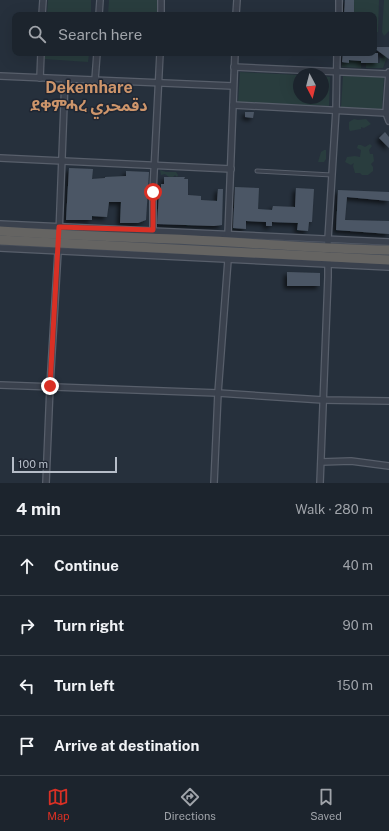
<!DOCTYPE html>
<html lang="en">
<head>
<meta charset="utf-8">
<style>
  body { margin:0; font-family:"Public Sans","Noto Sans Arabic","Noto Sans Ethiopic",sans-serif; background:#293039; color:#f1f3f6 }
  .compass { position:absolute; left:293px; top:68px; width:36px; height:36px; border-radius:50%; background:#1c242d; box-shadow:0 4px 16px #0002; rotate:173deg }
  .scale { position:absolute; left:12px; bottom:10px; width:105px; box-sizing:border-box; padding-left:4px; border:2px solid #b6bdc8; border-top:0; font-size:11px; line-height:14px; white-space:nowrap; color:#b6bdc8; -webkit-text-stroke:3px #1f2632; paint-order:stroke }
  .stop { position:absolute; width:12px; height:12px; margin:-9px; border:3px solid #d93025; border-radius:50%; background:#fff }
  .stop.end { background:#d93025; border-color:#fff; box-shadow:0 1px 4px #0008 }
  .list { margin:0; padding:0; list-style:none }
  h2 { display:flex; justify-content:space-between; align-items:center; height:52px; margin:0; padding:0 16px; font-size:17px }
  h2 small { font-size:13px; font-weight:400; color:#a0a4aa }
  .list li { display:grid; grid-template-columns:26px 1fr auto; gap:12px; align-items:center; box-sizing:border-box; height:60px; padding:0 16px; border-top:1px solid #3a4149 }
  .list b { display:block; font-size:15px; white-space:nowrap }
  .list em { font-size:13px; font-style:normal; color:#a0a4aa }
  .icon { flex:none; width:22px; height:22px; fill:none; stroke:currentColor; stroke-width:2; stroke-linecap:round; stroke-linejoin:round }
  .map { position:relative; flex:none; width:389px; height:483px; overflow:hidden }
  .search { position:absolute; background:#1c242d; box-shadow:0 4px 16px #0002; left:12px; right:12px; top:12px; height:44px; display:flex; align-items:center; gap:10px; box-sizing:border-box; padding:0 14px; border-radius:8px; color:#a0a4aa; font-size:15px }
  .sheet { height:292px; background:#1c242d }
  nav { display:flex; justify-content:space-around; align-items:center; box-sizing:border-box; height:56px; border-top:1px solid #3a4149; background:#1c242d; font-size:11px; color:#a0a4aa }
  nav a { display:grid; justify-items:center; gap:2px }
  nav .on { color:#d93025 }
  .map>svg:first-child { display:block }
  .green { fill:#293d3e }
  .building { fill:#4c5765; filter:url(#shadow) }
  .lines { fill:none; stroke-linecap:round; stroke-linejoin:round }
  .service-casing { stroke:#585f6b; stroke-width:5 }
  .minor-casing { stroke:#585f6b; stroke-width:8 }
  .trunk-casing { stroke:#454c58; stroke-width:11 }
  .service { stroke:#3a414d; stroke-width:3 }
  .minor { stroke:#3a414d; stroke-width:5.5 }
  .trunk { stroke:#656462; stroke-width:9 }
  .route { stroke:#d93025; stroke-width:5 }
  .labels { text-anchor:middle; dominant-baseline:central; stroke-width:3; stroke-linejoin:round; paint-order:stroke }
  .district-label { font-size:16px; font-weight:bold; fill:#cd956b; stroke:#1f2632 }
</style>
</head>
<body>
<div class="map">
<svg width="389" height="483" viewBox="0 0 389 483">
  <defs>
    <filter id="shadow"><feDropShadow dx="-3" dy="3" stdDeviation="2" flood-color="#0009"/></filter>
  </defs>
  <rect width="100%" height="100%" fill="#26303c"/>
  <g class="green">
    <path d="M 48,0 L 91,0 L 91,15 L 47,15 Z"/>
    <path d="M 109,0 L 157,0 L 157,15 L 108,15 Z"/>
    <path d="M 354,0 L 379,0 L 378,32 L 374,33 L 374,15 L 354,15 Z"/>
    <path d="M 384,0 L 389,0 L 389,31 L 384,36 L 382,32 Z"/>
    <path d="M 45,53 L 89,53 L 88,62 L 44,59 Z"/>
    <path d="M 384,55 L 387,57 L 383,68 L 366,68 L 366,63 L 380,63 L 380,58 L 383,58 Z"/>
    <path d="M 349,60 L 361,61 L 361,68 L 342,67 L 342,62 L 349,63 Z"/>
    <path d="M 240,72 L 299,75 L 299,98 L 323,98 L 323,76 L 330,77 L 329,106 L 238,102 Z"/>
    <path d="M 343,76 L 384,77 L 382,109 L 341,107 Z"/>
    <path d="M 354,119 L 358,120 L 366,119 L 371,124 L 364,128 L 361,127 L 361,129 L 350,131 L 349,129 L 349,122 Z"/>
    <path d="M 370,144 L 372,146 L 369,150 L 370,154 L 373,154 L 374,161 L 371,164 L 373,167 L 373,171 L 368,175 L 362,175 L 360,173 L 355,173 L 353,166 L 354,163 L 351,165 L 345,162 L 347,157 L 355,156 L 360,157 L 361,150 L 357,148 L 358,145 L 361,145 L 365,147 Z"/>
    <path d="M 324,150 L 326,150 L 326,159 L 324,162 L 318,162 L 321,152 Z"/>
    <path d="M 160,170 L 166,172 L 176,172 L 178,175 L 177,177 L 175,175 L 173,177 L 169,177 L 165,174 L 161,175 Z"/>
  </g>
  <g class="building">
    <path d="M 345,0 L 354,0 L 354,15 L 344,15 Z"/>
    <path d="M 374,47 L 389,47 L 389,59 L 374,48 Z"/>
    <path d="M 343,53 L 378,53 L 378,63 L 361,63 L 361,61 L 349,60 L 349,63 L 342,62 Z"/>
    <path d="M 245,112 L 254,112 L 253,118 L 245,117 Z"/>
    <path d="M 385,132 L 389,137 L 389,148 L 379,138 Z"/>
    <path d="M 69,168 L 93,169 L 92,179 L 105,178 L 105,177 L 126,176 L 126,171 L 149,172 L 146,220 L 138,223 L 120,223 L 121,202 L 109,202 L 107,217 L 92,216 L 92,220 L 66,220 Z"/>
    <path d="M 164,177 L 185,177 L 184,179 L 188,179 L 188,195 L 201,196 L 201,200 L 217,201 L 218,189 L 223,189 L 222,225 L 214,226 L 157,224 L 159,194 L 161,194 L 161,184 L 164,184 Z"/>
    <path d="M 235,187 L 259,188 L 258,209 L 272,210 L 273,206 L 295,207 L 296,188 L 314,189 L 312,222 L 309,222 L 308,231 L 297,230 L 298,223 L 272,222 L 272,226 L 266,226 L 266,222 L 246,221 L 246,229 L 233,228 Z"/>
    <path d="M 338,190 L 389,192 L 389,201 L 347,197 L 345,220 L 389,221 L 389,234 L 336,230 Z"/>
    <path d="M 287,272 L 320,273 L 320,286 L 287,286 Z"/>
  </g>
  <g class="lines">
    <defs>
      <path id="service" d="M 257,171 L 332,175"/>
      <g id="minor">
        <path d="M 42,15 L 43,0"/>
        <path d="M 99,15 L 100,0"/>
        <path d="M 161,15 L 161,0"/>
        <path d="M 236,15 L 237,0"/>
        <path d="M 339,15 L 339,0"/>
        <path d="M 234,67 L 388,74"/>
        <path d="M 389,72 L 386,113 L 389,121"/>
        <path d="M 0,76 L 233,86"/>
        <path d="M 40,78 L 41,53"/>
        <path d="M 95,80 L 97,53"/>
        <path d="M 233,105 L 386,113"/>
        <path d="M 0,158 L 231,169"/>
        <path d="M 0,224 L 389,242"/>
        <path d="M 153,230 L 153,192 L 160,53"/>
        <path d="M 228,234 L 235,53"/>
        <path d="M 0,248 L 389,267"/>
        <path d="M 0,385 L 218,393 L 323,400 L 389,401"/>
        <path d="M 321,462 L 351,461 L 389,466"/>
        <path d="M 46,483 L 50,386 L 59,235 L 65,79"/>
        <path d="M 214,483 L 218,393 L 228,260"/>
        <path d="M 320,483 L 328,277 L 328,239 L 336,110 L 337,53"/>
      </g>
      <g id="trunk">
        <path d="M 0,231 C 58,235 115,237 173,239 C 245,242 317,249 389,250"/>
        <path d="M 0,240 L 389,260"/>
      </g>
    </defs>
    <use href="#service" class="service-casing"/>
    <use href="#minor" class="minor-casing"/>
    <use href="#trunk" class="trunk-casing"/>
    <use href="#service" class="service"/>
    <use href="#minor" class="minor"/>
    <use href="#trunk" class="trunk"/>
  </g>
  <g class="lines">
    <path class="route" d="M 50,386 L 59,227 L 153,230 L 153,192"/>
  </g>
  <g class="labels">
    <g class="district-label">
      <text x="89" y="87">Dekemhare<tspan x="89" dy="18">ደቀምሓረ دقمحري</tspan></text>
    </g>
  </g>
</svg>
<svg class="compass" viewBox="-18 -18 36 36"><path d="M0-13l5 13h-10z" fill="#e53935"/><path d="M0 13l5-13h-10z" fill="#a0a4aa"/></svg>
<div class="scale">100 m</div>
<div class="stop" style="left:153px;top:192px"></div>
<div class="stop end" style="left:50px;top:386px"></div>
<div class="search"><svg class="icon" aria-label="search" viewBox="0 0 24 24"><circle cx="10" cy="10" r="6"/><path d="M15 15l6 6"/></svg>Search here</div>
</div>
<section class="sheet">
<h2>4 min<small>Walk · 280 m</small></h2>
<ul class="list">
<li><svg class="icon" aria-label="ahead" viewBox="0 0 24 24"><path d="M12 20V5M6 11l6-6 6 6"/></svg><div><b>Continue</b></div><em>40 m</em></li>
<li><svg class="icon" aria-label="right" viewBox="0 0 24 24"><path d="M7 20v-9h11M14 6l5 5-5 5"/></svg><div><b>Turn right</b></div><em>90 m</em></li>
<li><svg class="icon" aria-label="left" viewBox="0 0 24 24"><path d="M17 20v-9H6M10 6l-5 5 5 5"/></svg><div><b>Turn left</b></div><em>150 m</em></li>
<li><svg class="icon" aria-label="arrive" viewBox="0 0 24 24"><path d="M6 21V4h12l-3 4 3 4H6"/></svg><div><b>Arrive at destination</b></div></li>
</ul>
</section>
<nav>
<a class="on"><svg class="icon" aria-label="map" viewBox="0 0 24 24"><path d="M3 6l6-2 6 2 6-2v14l-6 2-6-2-6 2zM9 4v14M15 6v14"/></svg>Map</a>
<a><svg class="icon" aria-label="directions" viewBox="0 0 24 24"><path d="M12 3l9 9-9 9-9-9zM9 14v-3h6M13 9l2 2-2 2"/></svg>Directions</a>
<a><svg class="icon" aria-label="saved" viewBox="0 0 24 24"><path d="M7 4h10v16l-5-4-5 4z"/></svg>Saved</a>
</nav>
</body>
</html>
